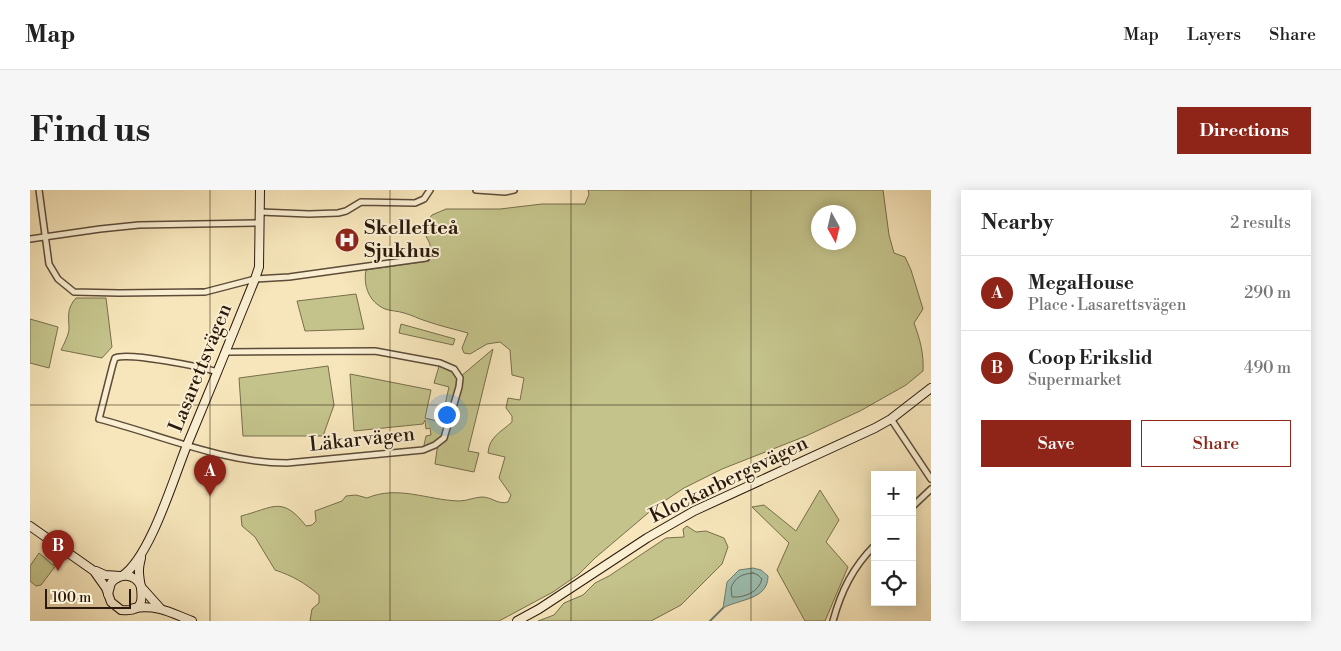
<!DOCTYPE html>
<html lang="en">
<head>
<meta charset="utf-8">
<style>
  body { margin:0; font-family:"Libre Bodoni",serif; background:#f6f6f6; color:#222 }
  .controls { position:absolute; right:15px; bottom:15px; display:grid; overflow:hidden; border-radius:0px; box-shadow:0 2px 12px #0003 }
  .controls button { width:45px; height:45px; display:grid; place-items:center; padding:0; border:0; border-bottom:1px solid #e0e0e0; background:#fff; color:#222; font:25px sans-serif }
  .compass { position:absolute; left:781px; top:15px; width:45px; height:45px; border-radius:50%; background:#fff; box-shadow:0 2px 12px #0003; rotate:172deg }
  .scale { position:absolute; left:15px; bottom:12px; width:86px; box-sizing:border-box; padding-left:5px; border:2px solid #2a190c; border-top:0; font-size:14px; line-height:18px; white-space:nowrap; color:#2a190c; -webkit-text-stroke:4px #faefd3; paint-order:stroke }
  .you { position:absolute; left:416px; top:224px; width:18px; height:18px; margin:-12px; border:4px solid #fff; border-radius:50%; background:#1a73e8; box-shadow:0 0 0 8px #1a73e833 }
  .badge { display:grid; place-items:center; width:32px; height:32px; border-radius:50%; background:#8f2418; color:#fff; font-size:16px; font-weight:700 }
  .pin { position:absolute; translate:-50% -41px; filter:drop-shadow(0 1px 2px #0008) }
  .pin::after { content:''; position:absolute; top:26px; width:18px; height:15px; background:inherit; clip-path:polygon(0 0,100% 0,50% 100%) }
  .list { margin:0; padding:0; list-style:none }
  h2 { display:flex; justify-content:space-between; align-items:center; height:65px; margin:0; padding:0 20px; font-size:21px }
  h2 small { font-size:16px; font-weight:400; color:#767676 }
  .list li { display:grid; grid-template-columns:32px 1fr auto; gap:15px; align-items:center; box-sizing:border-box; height:75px; padding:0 20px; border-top:1px solid #e0e0e0 }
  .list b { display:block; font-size:19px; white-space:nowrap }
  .list p { margin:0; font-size:16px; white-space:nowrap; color:#767676 }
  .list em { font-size:16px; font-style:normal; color:#767676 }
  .actions { display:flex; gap:10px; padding:15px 20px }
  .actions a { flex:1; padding:11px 0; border:1px solid #8f2418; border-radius:0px; text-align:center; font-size:18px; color:#8f2418 }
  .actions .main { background:#8f2418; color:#fff }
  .icon { flex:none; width:28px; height:28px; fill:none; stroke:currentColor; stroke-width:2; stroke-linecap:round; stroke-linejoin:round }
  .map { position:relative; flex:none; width:901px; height:431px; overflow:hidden; border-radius:0px }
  header { display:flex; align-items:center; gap:30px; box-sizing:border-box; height:70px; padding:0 25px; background:#fff; border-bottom:1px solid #e0e0e0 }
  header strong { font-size:24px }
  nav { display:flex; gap:28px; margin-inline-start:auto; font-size:18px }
  .intro { display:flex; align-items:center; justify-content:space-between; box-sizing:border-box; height:120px; padding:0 30px }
  h1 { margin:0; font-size:35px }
  .button { padding:12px 22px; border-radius:0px; background:#8f2418; color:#fff; font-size:18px; font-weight:700 }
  main { display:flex; gap:30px; padding:0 30px }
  aside { flex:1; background:#fff; border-radius:0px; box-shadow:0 2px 12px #0003 }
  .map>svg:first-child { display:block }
  .green { fill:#c4c38b; stroke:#776e4c; fill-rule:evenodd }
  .water { fill:#9dbfb1; stroke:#6f7d6f }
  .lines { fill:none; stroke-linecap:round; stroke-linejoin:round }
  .shore { stroke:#646c5e; stroke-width:1 }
  .stream { stroke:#6f7d6f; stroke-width:2 }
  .street-casing { stroke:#5d4c38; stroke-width:8 }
  .secondary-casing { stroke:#2a190c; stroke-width:10 }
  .street { stroke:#faefd3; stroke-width:5 }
  .secondary { stroke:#faefd3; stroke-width:8 }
  .grid { fill:none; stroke:#2a190c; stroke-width:1; stroke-opacity:0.55 }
  .labels { text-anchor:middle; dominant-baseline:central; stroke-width:4; stroke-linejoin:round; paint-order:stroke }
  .poi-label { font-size:20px; font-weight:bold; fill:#2a190c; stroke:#faefd3; text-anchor:start }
  .street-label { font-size:20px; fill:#2a190c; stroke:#faefd3 }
</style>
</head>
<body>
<header>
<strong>Map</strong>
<nav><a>Map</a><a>Layers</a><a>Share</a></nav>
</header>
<div class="intro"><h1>Find us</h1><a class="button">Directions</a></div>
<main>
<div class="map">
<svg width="901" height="431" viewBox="0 0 901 431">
  <rect width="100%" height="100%" fill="#f7e6bb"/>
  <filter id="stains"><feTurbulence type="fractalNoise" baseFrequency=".004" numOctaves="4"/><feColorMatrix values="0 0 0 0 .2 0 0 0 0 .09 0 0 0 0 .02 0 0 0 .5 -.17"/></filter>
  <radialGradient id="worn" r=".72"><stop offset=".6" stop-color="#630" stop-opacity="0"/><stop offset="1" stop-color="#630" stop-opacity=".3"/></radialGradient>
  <g class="green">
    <path d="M 558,0 L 853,0 L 859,45 L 864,63 L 875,67 L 881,80 L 893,119 L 884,133 C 890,149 894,164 893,181 L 876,195 L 830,221 L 776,246 L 692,279 L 654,298 L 624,318 L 565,368 L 549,384 L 523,402 L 469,431 L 280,431 L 282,419 L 289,413 L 289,405 C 275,393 263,386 245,380 L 225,347 L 212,336 L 211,326 C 243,318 252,305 276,336 L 282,335 L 286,331 L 285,321 L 312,311 L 316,306 L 326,305 L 337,308 C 368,295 397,310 429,311 C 437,311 445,307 452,307 C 462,307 468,315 478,312 L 481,305 L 469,288 L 475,267 L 458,263 C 459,247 471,242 482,232 L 482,226 L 476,218 L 478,208 L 490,210 L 494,188 L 482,185 L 480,160 L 470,152 L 457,154 L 440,164 L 434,163 L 432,158 L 438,143 C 424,139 410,136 396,131 C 389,129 382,125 374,123 C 368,121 361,121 355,119 C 339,112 333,96 336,80 L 399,71 L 400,54 L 396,46 L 395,34 L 402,25 L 416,19 L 470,19 L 512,14 L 555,14 L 559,4 ZM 788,22 L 818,22 L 818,52 L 788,52 Z"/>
    <path d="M 326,104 L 334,139 L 275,141 L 267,111 Z"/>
    <path d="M 46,108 L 76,108 L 82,157 L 72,168 L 31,160 C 34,154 38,146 39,140 C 39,127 36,119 46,108 Z"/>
    <path d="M 0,129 L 28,137 L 19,178 L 0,173 Z"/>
    <path d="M 371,134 L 425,149 L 423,155 L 369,143 Z"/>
    <path d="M 463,159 L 438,261 L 449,263 L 444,282 L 405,274 L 408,253 L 393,260 L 396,246 L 401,245 L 400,238 L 396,239 L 395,230 L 393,234 L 324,241 L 320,184 L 401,200 L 395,228 L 411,232 L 419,197 L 404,193 L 410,173 L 424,179 L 430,187 Z"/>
    <path d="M 298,176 L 304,215 L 293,246 L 213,246 L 209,188 Z"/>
    <path d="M 790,300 L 809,330 L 796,352 L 818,377 L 795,431 L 775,431 L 747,380 L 759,353 L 722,317 L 734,315 L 766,341 Z"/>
    <path d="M 657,336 L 666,342 L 676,341 L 694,348 L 698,357 L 692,374 L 651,415 L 621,431 L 508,431 L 524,425 L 534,413 L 553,405 L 565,393 L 579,386 L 636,348 L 654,347 L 653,339 Z"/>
    <path d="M 9,363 L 23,375 L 27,374 L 11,395 L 6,396 L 0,391 L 0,376 Z"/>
  </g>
  <path class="water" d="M 723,378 L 731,380 L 738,386 C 738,410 709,409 693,418 L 697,392 L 709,380 Z"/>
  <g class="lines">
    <path class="shore" d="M 723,383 L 728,385 L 732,389 C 729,402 714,408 702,407 L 701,398 C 705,387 712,384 723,383 Z"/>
    <path class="stream" d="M 680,431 L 693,418"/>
    <defs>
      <g id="street">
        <path d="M 9,0 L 19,74 L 28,89 L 44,102 L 89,103 L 175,102 L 225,89 L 259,87 L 396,68"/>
        <path d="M 446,0 L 475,2 L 484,0"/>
        <path d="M 230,22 L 279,24 L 308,23 L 316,21 L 331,12 L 385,13 L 394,9 L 400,0"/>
        <path d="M 0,49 L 70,39 L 109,35 L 230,33"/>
        <path d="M 188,182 C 171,177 99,162 85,168 L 83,174 L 69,229 C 131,245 193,273 257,273 L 393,260 L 405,255 L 414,248 L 429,197 L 430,188 L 424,179 L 410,173 L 345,161 L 196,162"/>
        <path d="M 861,229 L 901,289"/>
        <path d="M 882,317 L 901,299"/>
        <path d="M 803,431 C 811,401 823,377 845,355"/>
      </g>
      <g id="secondary">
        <path d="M 0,336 L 64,381 L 76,398 L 81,412 L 91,420 C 123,424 108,395 109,380 C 109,376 110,372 111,368"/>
        <path d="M 66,381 L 75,385 L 90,386"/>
        <path d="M 92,386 C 120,368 144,287 157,255 C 180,200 203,144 225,89 L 229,77 L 230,0"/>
        <path d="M 113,399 L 130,418"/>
        <path d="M 78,404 L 81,393 C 90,383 104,383 111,396"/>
        <path d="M 104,418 C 129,415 139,422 162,431"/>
        <path d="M 487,431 L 509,419 L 617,348 L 664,321 L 845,238 L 861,229 L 901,198"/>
      </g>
    </defs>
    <use href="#street" class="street-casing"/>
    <use href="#secondary" class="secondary-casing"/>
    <use href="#street" class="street"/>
    <use href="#secondary" class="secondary"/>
  </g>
  <path class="grid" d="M 180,0 L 180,431M 360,0 L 360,431M 541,0 L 541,431M 721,0 L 721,431M 0,215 L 901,215"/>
  <defs>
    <symbol id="hospital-disc" viewBox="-11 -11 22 22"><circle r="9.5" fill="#8f2418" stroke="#faefd3"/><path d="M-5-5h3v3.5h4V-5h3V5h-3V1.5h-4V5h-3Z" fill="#fff"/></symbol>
  </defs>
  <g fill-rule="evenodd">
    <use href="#hospital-disc" x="303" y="36" width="28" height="28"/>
  </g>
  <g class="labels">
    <g class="poi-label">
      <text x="334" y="38">Skellefteå<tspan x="334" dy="23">Sjukhus</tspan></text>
    </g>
    <g class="street-label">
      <text transform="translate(171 178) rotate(-68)">Lasarettsvägen</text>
      <text transform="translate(332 250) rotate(-6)">Läkarvägen</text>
      <text transform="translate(699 290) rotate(-26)">Klockarbergsvägen</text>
    </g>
  </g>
  <rect width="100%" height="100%" filter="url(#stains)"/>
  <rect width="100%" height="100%" fill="url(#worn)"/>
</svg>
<div class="controls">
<button>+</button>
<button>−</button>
<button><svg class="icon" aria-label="locate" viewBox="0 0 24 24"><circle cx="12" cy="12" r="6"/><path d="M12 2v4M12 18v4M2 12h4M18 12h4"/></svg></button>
</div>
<svg class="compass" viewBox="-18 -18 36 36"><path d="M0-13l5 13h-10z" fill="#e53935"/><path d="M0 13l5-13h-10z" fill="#767676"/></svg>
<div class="scale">100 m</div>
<div class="you"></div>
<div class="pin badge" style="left:180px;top:306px">A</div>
<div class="pin badge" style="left:28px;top:381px">B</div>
</div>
<aside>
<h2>Nearby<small>2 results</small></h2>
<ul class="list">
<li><span class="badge">A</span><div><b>MegaHouse</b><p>Place · Lasarettsvägen</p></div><em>290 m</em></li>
<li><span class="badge">B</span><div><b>Coop Erikslid</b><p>Supermarket</p></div><em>490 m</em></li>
</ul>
<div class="actions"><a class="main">Save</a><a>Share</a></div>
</aside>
</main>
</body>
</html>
